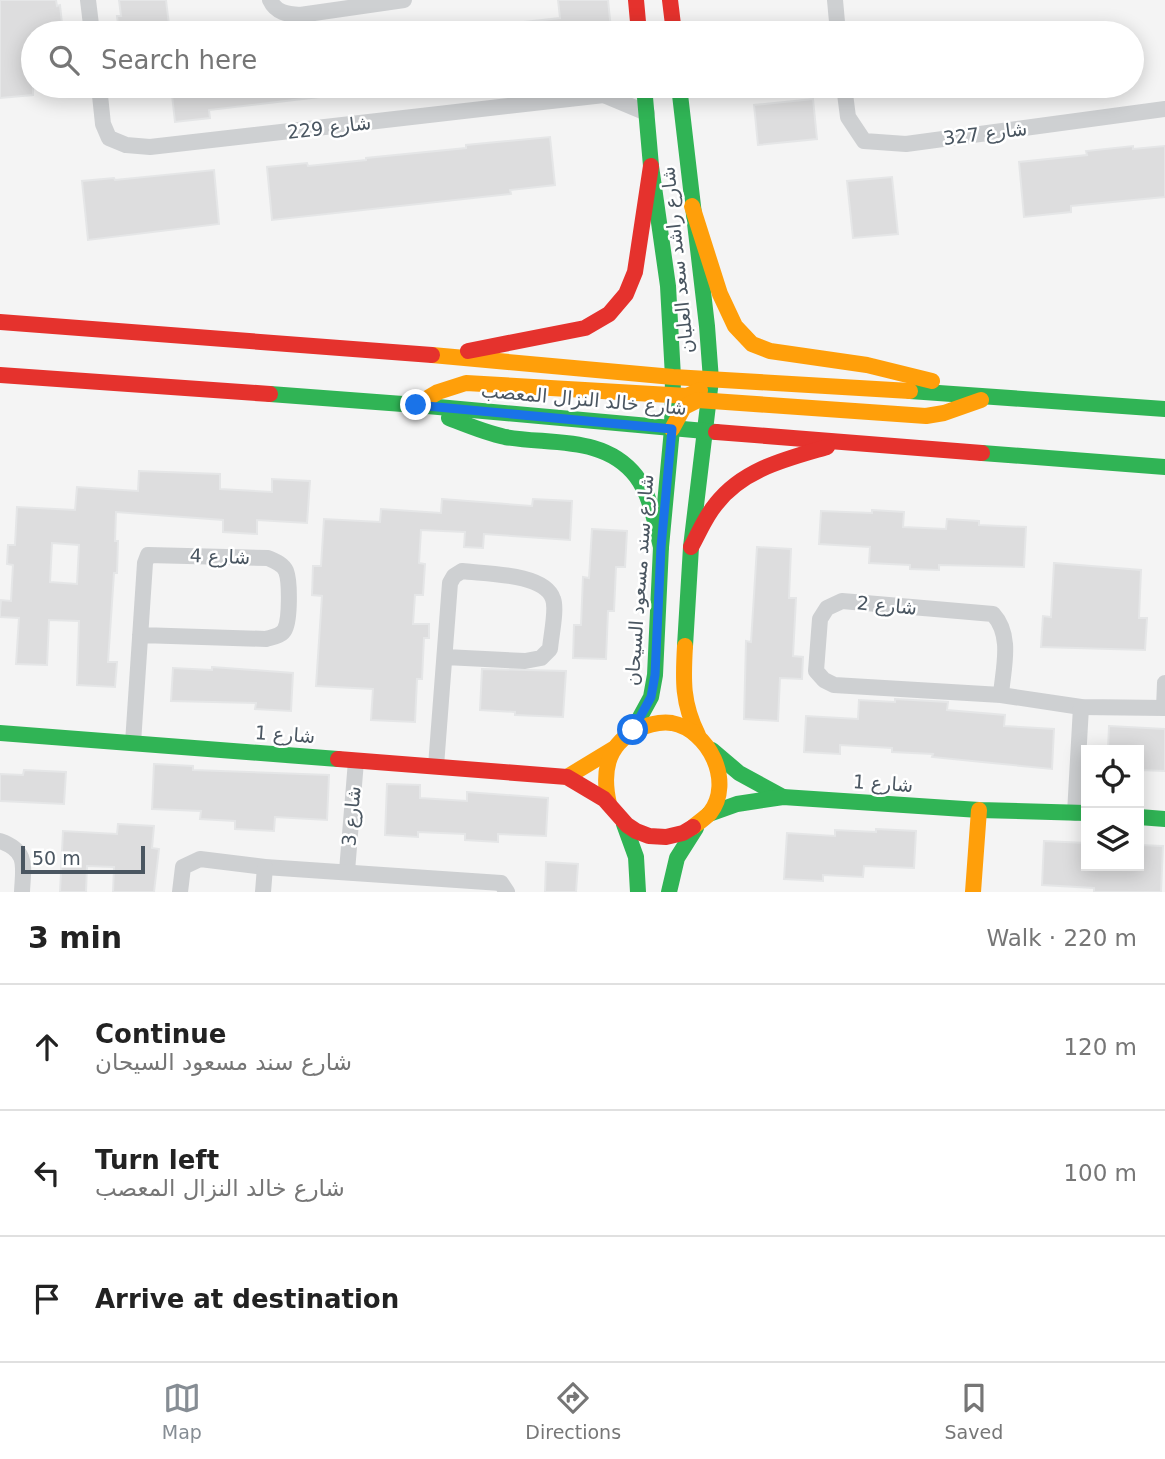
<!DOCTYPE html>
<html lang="en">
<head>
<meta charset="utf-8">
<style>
  body { margin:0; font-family:"DejaVu Sans",Vazirmatn,sans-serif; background:#f6f6f6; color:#222 }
  .controls { position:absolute; right:21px; bottom:21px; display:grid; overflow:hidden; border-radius:0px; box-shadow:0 4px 18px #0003 }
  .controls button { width:63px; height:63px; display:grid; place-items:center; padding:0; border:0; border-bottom:2px solid #e0e0e0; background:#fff; color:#222; font:35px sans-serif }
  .scale { position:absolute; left:21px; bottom:18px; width:124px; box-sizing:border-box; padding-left:7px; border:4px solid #4a5661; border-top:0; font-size:19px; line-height:24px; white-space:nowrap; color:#4a5661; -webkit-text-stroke:5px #fff; paint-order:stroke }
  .stop { position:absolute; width:21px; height:21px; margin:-16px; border:5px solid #1a73e8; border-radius:50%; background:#fff }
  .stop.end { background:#1a73e8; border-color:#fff; box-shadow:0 2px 7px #0008 }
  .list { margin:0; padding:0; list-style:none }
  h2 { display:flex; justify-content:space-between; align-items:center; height:91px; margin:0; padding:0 28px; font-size:30px }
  h2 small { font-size:23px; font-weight:400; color:#767676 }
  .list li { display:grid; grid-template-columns:46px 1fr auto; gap:21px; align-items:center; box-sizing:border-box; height:126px; padding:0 28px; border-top:2px solid #e0e0e0 }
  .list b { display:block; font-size:26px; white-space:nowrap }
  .list p { margin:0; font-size:23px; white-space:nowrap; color:#767676 }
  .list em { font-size:23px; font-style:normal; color:#767676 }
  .icon { flex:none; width:38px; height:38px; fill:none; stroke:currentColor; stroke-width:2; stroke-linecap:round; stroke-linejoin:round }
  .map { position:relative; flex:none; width:1165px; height:892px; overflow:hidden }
  .search { position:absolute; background:#fff; box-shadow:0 4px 18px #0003; left:21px; right:21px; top:21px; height:77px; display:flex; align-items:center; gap:18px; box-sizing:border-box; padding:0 24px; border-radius:38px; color:#767676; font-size:26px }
  .sheet { height:469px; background:#fff }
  nav { display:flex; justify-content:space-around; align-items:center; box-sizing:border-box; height:98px; border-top:2px solid #e0e0e0; background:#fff; font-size:19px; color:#767676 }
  nav a { display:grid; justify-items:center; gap:4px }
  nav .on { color:#868d94 }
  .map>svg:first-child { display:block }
  .building { fill:#ddddde; stroke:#e5e6e7; stroke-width:2; fill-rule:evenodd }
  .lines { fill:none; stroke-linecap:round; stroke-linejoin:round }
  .street { stroke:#ced0d2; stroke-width:16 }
  .fast { stroke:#30b455; stroke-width:16 }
  .slow { stroke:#ff9f0a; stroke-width:16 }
  .jam { stroke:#e5322d; stroke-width:16 }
  .route { stroke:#1a73e8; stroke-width:9 }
  .labels { text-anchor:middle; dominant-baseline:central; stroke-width:5; stroke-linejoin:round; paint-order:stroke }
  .street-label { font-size:19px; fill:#4a5661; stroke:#fff }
</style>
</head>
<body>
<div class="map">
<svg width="1165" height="892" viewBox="0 0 1165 892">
  <rect width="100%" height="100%" fill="#f4f4f4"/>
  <g class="building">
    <path d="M 0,0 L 56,0 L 57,6 L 60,5 L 63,33 L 33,33 L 33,95 L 0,98 Z"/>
    <path d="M 119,0 L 166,0 L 170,33 L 119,33 L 117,16 L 121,16 Z"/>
    <path d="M 558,0 L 608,0 L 611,29 L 572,33 L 505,33 L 505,24 L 560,18 Z"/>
    <path d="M 171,86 L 336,86 L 336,95 L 209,110 L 210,118 L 175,122 Z"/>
    <path d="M 813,99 L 817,139 L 758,145 L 754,105 Z"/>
    <path d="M 550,137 L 555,185 L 510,190 L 511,194 L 272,220 L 267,167 L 307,163 L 308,166 L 366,160 L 366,158 L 466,148 L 466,145 Z"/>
    <path d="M 1133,146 L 1133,149 L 1165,146 L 1165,197 L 1071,206 L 1071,212 L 1024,217 L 1019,162 L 1087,155 L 1086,151 Z"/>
    <path d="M 214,170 L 219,224 L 88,240 L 82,181 L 114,178 L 115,180 Z"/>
    <path d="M 892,177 L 898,234 L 853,238 L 847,181 Z"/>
    <path d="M 139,471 L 220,474 L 220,489 L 272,492 L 272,479 L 310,481 L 307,523 L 257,520 L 257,534 L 223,532 L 223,520 L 116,512 L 115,541 L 118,541 L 117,573 L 114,573 L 108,662 L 117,662 L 115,687 L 77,685 L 79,621 L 49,620 L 47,665 L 16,664 L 19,618 L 0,617 L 0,612 L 1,600 L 11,601 L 13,565 L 7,564 L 8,545 L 15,545 L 17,507 L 75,510 L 77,487 L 138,491 ZM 52,543 L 79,545 L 77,584 L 50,582 Z"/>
    <path d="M 442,499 L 532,506 L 533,499 L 572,501 L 570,540 L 484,534 L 483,548 L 464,547 L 465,532 L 421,530 L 419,563 L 425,564 L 423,595 L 415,595 L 413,624 L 429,624 L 429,638 L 424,638 L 422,679 L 417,679 L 415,722 L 371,720 L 373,689 L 316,686 L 322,596 L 312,595 L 313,566 L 321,566 L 324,519 L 380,522 L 381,509 L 441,513 Z"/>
    <path d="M 872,510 L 904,512 L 903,527 L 946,529 L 947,519 L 979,521 L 979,525 L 1026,527 L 1024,567 L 939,565 L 939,570 L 910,569 L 910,565 L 869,563 L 870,547 L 819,544 L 821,511 L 872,513 Z"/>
    <path d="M 592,529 L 627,531 L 625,567 L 616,567 L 614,611 L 608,611 L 606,659 L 573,658 L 574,625 L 581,625 L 583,577 L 589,578 Z"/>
    <path d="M 757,547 L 791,549 L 789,598 L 796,598 L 793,656 L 803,657 L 802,679 L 780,678 L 778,721 L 744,719 L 746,641 L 751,642 Z"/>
    <path d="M 1054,563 L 1141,570 L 1139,618 L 1147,618 L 1145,650 L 1041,647 L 1043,616 L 1051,617 Z"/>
    <path d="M 212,667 L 293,673 L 291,711 L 255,709 L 256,703 L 171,701 L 173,668 L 212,670 Z"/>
    <path d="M 482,669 L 566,671 L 563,717 L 515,715 L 515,712 L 480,710 Z"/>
    <path d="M 895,699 L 948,702 L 947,710 L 1005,715 L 1004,726 L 1054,729 L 1052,769 L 932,757 L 933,754 L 892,752 L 892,748 L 840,745 L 840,754 L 804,752 L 806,716 L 858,719 L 859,700 L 895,702 Z"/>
    <path d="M 1109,726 L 1165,729 L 1165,771 L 1139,770 L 1139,750 L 1108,750 Z"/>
    <path d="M 154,764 L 193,766 L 193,770 L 329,775 L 327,820 L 275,817 L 274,831 L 235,829 L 235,821 L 200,819 L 201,811 L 152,809 Z"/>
    <path d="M 24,770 L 66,772 L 64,804 L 0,801 L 0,774 L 23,775 Z"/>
    <path d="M 387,784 L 420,785 L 420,798 L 467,801 L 467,792 L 548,798 L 546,836 L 498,834 L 498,842 L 465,840 L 465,834 L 418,832 L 418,837 L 385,835 Z"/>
    <path d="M 118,824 L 154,826 L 152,848 L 159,849 L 154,892 L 113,892 L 114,867 L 87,866 L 86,892 L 60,892 L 63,831 L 117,834 Z"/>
    <path d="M 876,829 L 916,831 L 914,868 L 864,866 L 863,877 L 823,875 L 823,881 L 784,879 L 787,833 L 835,836 L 835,830 L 876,832 Z"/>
    <path d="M 1044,841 L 1086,843 L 1084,866 L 1139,866 L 1139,845 L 1163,846 L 1161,892 L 1094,892 L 1094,888 L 1042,885 Z"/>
    <path d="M 546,862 L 578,864 L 576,892 L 545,892 Z"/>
  </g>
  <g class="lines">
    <g class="street">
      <path d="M 88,0 L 92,33"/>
      <path d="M 270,0 C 276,13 287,14 300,15 L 404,0"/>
      <path d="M 835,0 L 838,33"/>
      <path d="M 99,86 L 103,124 L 109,138 L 126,145 L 150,147 L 604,95 L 618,86"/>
      <path d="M 844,86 L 848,117 L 864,141 L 906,144 L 1165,109"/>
      <path d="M 604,95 L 647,113"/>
      <path d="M 1001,695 C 1003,668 1013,636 993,614 L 842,601 L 827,608 L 820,619 L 816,671 L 824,680 L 834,685 L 1001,695 L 1081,707 L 1165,708"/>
      <path d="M 1164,708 L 1165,683"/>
      <path d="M 133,743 L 145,563 L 148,555 L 268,558 C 275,561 283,564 286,571 C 290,581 290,619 285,629 C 282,636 273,637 266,639 L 140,635"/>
      <path d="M 436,766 L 450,583 L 454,576 L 462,571 C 485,574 545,573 553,599 C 557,609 551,636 550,649 L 541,658 L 525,661 L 445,657"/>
      <path d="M 1075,813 L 1081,707"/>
      <path d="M 0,841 C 29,851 23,867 22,892"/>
      <path d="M 347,871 L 356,761"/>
      <path d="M 180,892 L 183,867 L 200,859 L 265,867 L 501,883 L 507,892"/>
      <path d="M 263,892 L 265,867"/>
    </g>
    <g class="fast">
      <path d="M 679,86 L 707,326 L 711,380 L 691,547 L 685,646"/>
      <path d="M 910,391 L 1165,409"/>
      <path d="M 270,394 L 416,405 L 716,432"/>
      <path d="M 449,418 C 467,425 486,433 505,437 C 550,445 604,435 636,476 C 651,496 655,523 661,547"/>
      <path d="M 982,453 L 1165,467"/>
      <path d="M 633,730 L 651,697 L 655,675 L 661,547 L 672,429 L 673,377 L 668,286 L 651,166 L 644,86"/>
      <path d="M 0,733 L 338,759"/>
      <path d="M 712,750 L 739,773 L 783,797"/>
      <path d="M 709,814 L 737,804 L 783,797 L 979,810 L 1086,813"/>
      <path d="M 1139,817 L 1165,819"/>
      <path d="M 624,824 L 636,857 L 638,892"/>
      <path d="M 669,892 L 677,858 L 696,828"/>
    </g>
    <g class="slow">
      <path d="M 692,206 L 720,294 L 735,326 L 752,344 L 770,351 L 867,365 L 932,381"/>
      <path d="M 432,355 L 673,377 L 910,391"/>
      <path d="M 416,405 L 438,392 L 466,383 L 687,396 L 700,390"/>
      <path d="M 672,429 L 684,407 L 698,400 L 926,416 L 944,413 L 981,400"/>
      <path d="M 685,646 C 683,680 682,703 698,735"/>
      <path d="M 567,777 L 613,749"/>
      <path d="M 609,804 C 602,773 606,746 636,730 C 647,725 659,721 672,723 C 709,730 734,782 710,813 C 705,818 698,823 693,827"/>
      <path d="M 973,892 L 979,810"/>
    </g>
    <g class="jam">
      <path d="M 636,0 L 639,33"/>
      <path d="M 670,0 L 674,33"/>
      <path d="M 0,322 L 432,355"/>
      <path d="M 468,351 L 585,328 L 609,314 L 626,294 L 635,272 L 651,166"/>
      <path d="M 0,375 L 270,394"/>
      <path d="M 716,432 L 982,453"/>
      <path d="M 691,547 C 699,533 705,517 716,504 C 743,469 786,459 827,447"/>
      <path d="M 338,759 L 567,777 L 604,799 L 627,825 L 636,831 L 649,836 L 666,837 L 683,833 L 693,827"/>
    </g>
  </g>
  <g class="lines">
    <path class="route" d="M 416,405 L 672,429 L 661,547 L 655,675 L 651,697 L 633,730"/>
  </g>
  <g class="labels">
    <g class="street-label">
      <text transform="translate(329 127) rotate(-7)">شارع 229</text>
      <text transform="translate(985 133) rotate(-7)">شارع 327</text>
      <text transform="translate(677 260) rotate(-96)">شارع راشد سعد العلبان</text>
      <text transform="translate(584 399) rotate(5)">شارع خالد النزال المعصب</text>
      <text transform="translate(220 556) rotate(2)">شارع 4</text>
      <text transform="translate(639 580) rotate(-86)">شارع سند مسعود السيحان</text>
      <text transform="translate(887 605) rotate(5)">شارع 2</text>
      <text transform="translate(285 734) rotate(4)">شارع 1</text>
      <text transform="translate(883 783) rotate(4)">شارع 1</text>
      <text transform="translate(351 816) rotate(-85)">شارع 3</text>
    </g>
  </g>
</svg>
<div class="controls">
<button><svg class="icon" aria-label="locate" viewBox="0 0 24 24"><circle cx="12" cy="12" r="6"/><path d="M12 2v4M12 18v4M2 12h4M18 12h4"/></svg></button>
<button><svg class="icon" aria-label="layers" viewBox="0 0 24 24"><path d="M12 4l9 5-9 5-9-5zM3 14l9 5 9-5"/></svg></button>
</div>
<div class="scale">50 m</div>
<div class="stop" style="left:633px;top:730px"></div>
<div class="stop end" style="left:416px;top:405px"></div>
<div class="search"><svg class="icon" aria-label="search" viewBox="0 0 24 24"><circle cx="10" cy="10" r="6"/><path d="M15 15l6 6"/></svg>Search here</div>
</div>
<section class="sheet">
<h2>3 min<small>Walk · 220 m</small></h2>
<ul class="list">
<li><svg class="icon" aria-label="ahead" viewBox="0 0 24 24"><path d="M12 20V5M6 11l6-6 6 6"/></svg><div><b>Continue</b><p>شارع سند مسعود السيحان</p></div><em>120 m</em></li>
<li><svg class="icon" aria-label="left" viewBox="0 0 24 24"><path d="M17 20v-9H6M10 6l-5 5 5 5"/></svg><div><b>Turn left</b><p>شارع خالد النزال المعصب</p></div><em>100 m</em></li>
<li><svg class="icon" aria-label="arrive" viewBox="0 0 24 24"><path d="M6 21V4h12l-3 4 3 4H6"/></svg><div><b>Arrive at destination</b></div></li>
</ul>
</section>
<nav>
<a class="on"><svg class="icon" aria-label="map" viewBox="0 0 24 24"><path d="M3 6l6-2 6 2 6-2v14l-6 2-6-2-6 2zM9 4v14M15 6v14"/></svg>Map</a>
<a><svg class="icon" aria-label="directions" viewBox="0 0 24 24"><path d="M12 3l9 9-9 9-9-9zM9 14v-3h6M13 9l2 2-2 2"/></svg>Directions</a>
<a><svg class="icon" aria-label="saved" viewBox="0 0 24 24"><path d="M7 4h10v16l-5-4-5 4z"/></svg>Saved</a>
</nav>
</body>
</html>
